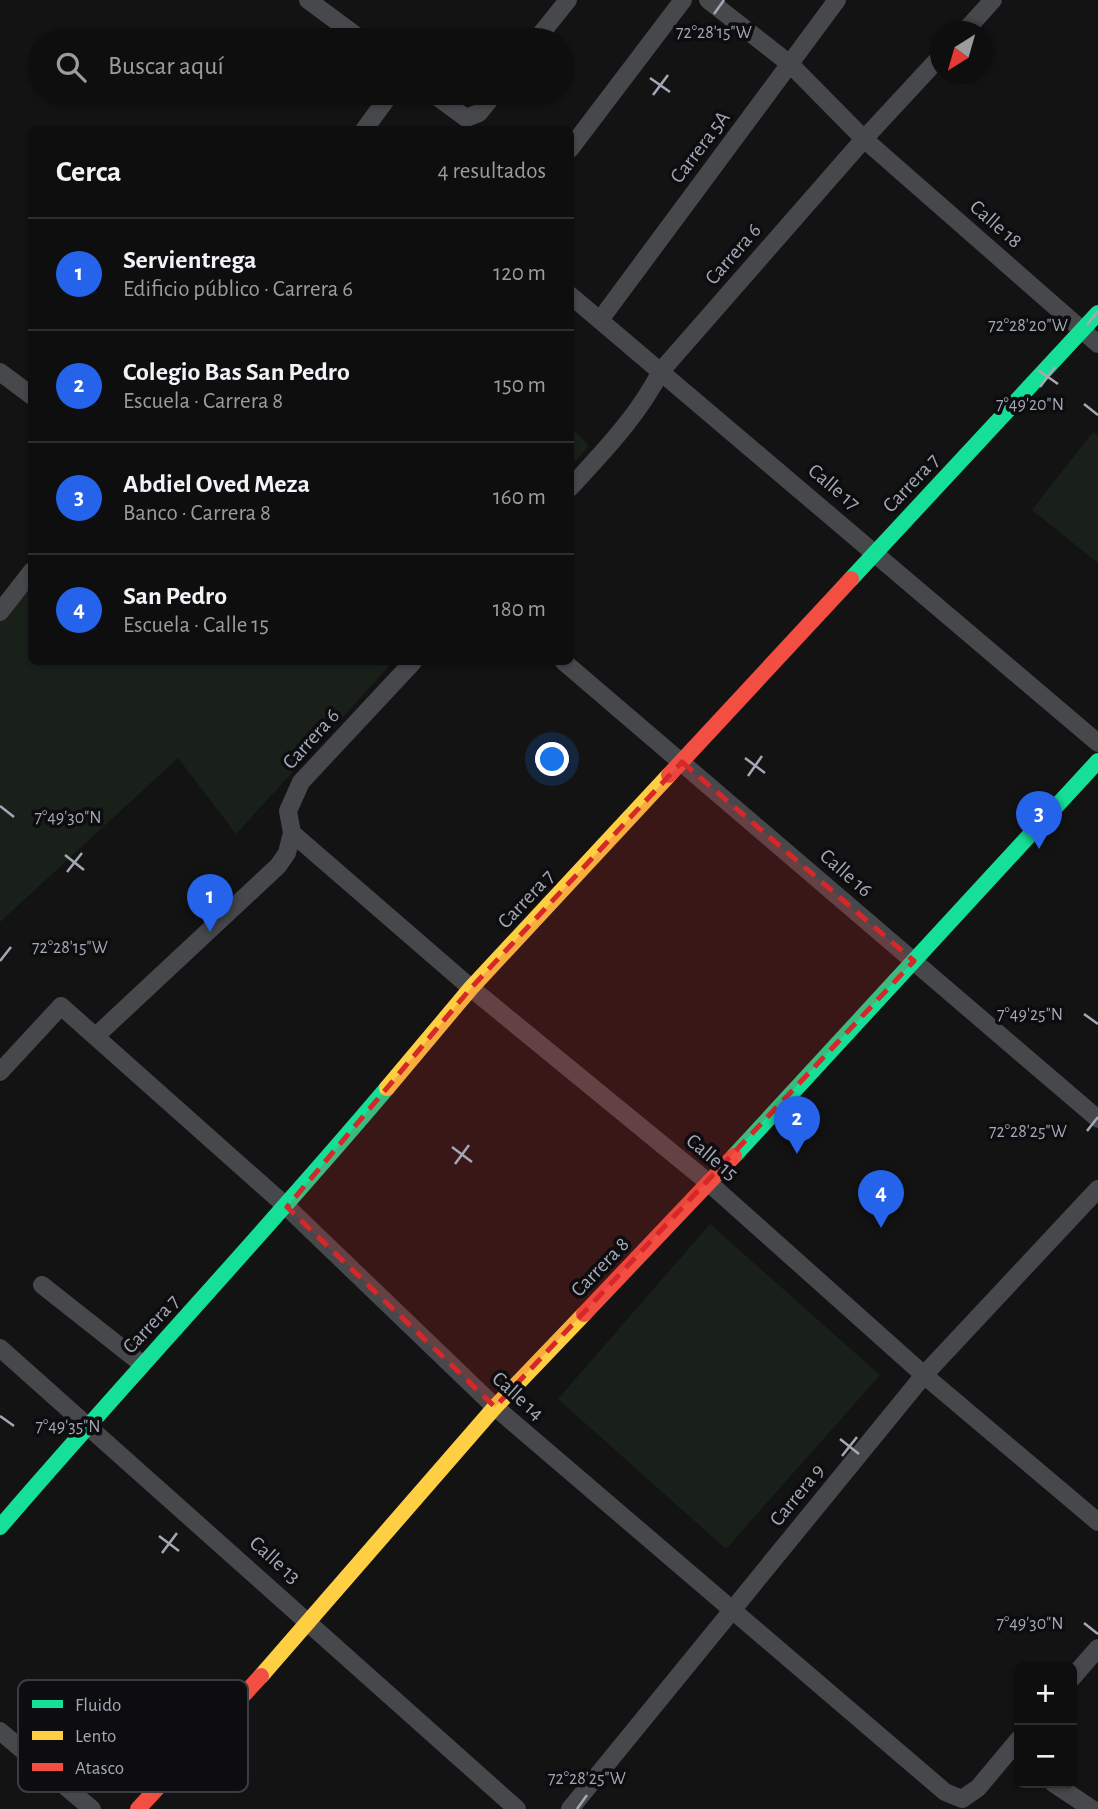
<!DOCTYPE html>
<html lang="es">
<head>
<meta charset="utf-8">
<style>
  body { margin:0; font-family:"Alegreya Sans",sans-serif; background:#171717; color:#f1f3f6 }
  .controls { position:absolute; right:21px; bottom:21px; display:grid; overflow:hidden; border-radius:10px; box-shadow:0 2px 5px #0004 }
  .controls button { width:63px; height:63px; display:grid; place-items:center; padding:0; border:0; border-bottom:2px solid #2e2e2e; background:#0e0e0e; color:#f1f3f6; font:35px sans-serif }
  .compass { position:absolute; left:930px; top:21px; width:63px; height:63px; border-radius:50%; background:#0e0e0e; box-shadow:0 2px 5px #0004; rotate:217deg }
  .you { position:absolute; left:553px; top:760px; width:24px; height:24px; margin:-18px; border:5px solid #fff; border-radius:50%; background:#1a73e8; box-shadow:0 0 0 10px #1a73e833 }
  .badge { display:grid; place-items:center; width:46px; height:46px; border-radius:50%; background:#2563eb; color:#fff; font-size:23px; font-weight:700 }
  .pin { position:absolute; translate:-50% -58px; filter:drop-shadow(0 2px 4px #0008) }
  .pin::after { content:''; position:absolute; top:37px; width:24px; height:21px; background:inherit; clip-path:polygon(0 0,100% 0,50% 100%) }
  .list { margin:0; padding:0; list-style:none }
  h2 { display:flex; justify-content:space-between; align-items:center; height:91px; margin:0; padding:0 28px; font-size:30px }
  h2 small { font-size:23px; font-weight:400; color:#9b9c9e }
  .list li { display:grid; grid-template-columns:46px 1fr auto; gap:21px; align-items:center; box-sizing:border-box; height:112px; padding:0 28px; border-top:2px solid #2e2e2e }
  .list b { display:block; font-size:26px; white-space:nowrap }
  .list p { margin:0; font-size:23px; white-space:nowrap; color:#9b9c9e }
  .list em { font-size:23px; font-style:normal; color:#9b9c9e }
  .icon { flex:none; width:38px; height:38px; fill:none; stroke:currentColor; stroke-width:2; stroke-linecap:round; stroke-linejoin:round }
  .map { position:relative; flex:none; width:1098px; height:1809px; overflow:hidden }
  .search { position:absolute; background:#0e0e0e; box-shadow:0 2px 5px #0004; left:28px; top:28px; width:546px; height:77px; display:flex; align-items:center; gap:18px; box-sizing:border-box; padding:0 24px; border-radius:38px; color:#9b9c9e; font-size:26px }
  .panel { position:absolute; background:#0e0e0e; box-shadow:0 2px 5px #0004; left:28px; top:126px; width:546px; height:539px; border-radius:10px }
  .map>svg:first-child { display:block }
  .green { fill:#19201a }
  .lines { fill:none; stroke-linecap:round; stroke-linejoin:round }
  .street { stroke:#47484c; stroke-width:18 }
  .fast { stroke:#16e098; stroke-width:16 }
  .slow { stroke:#ffcf43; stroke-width:16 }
  .jam { stroke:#f24e42; stroke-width:16 }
  .marked { fill:#d62828; fill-opacity:0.2; stroke:#d62828; stroke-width:5; stroke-dasharray:14 9; stroke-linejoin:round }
  .ticks { fill:none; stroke:#a2a8b5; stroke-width:2.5 }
  .labels { text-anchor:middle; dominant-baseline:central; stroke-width:7; stroke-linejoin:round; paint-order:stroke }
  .street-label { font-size:21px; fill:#a2a8b5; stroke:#0d0d0f }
  .key { fill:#0d0d0f; stroke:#3a3c41; stroke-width:2 }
  .key-label { font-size:19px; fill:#a2a8b5 }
  .ticks-label { font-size:18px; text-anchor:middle; fill:#a2a8b5; stroke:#0d0d0f; stroke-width:7; stroke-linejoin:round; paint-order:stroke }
</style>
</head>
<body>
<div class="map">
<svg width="1098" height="1809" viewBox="0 0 1098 1809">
  <rect width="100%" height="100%" fill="#131313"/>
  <g class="green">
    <path d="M 571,427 L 589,446 L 571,466 L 570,466 Z"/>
    <path d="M 1093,432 L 1098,436 L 1098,563 L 1032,510 Z"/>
    <path d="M 31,582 L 32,662 L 393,662 L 236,834 L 178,758 L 0,922 L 0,618 Z"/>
    <path d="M 710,1224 L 880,1375 L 726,1549 L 558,1399 Z"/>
  </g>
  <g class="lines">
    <g class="street">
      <path d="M 308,0 L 362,40"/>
      <path d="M 708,0 L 790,64 L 864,139 L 1098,344"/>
      <path d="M 964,32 L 993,0"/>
      <path d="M 536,40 L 568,0"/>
      <path d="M 432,93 L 466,118 L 479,113 L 495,93"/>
      <path d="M 364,130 L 391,93"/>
      <path d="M 570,149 L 683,0"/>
      <path d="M 570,295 L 1098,743"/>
      <path d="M 600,320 L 837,0"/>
      <path d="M 0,372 L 32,396"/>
      <path d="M 570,488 C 604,451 638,416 661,371 L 864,139 L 940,57"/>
      <path d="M 0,612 L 32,571"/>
      <path d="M 564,662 L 1098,1119"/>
      <path d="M 292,833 L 471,988 L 709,1183 L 924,1375 L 1098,1522"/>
      <path d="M 97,1035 L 278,866 L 287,853 L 292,833 L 288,811 L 301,782 L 413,662"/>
      <path d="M 0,1072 L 61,1006 L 287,1207 L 495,1407 L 945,1792 L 962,1799 L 978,1788 L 1019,1739"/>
      <path d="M 42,1285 L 142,1364"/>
      <path d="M 0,1348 L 517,1809"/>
      <path d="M 1072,1678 L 1098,1648"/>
      <path d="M 0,1731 L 92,1809"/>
      <path d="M 1053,1783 L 1092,1809"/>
      <path d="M 570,1809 L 924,1375 L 1098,1189"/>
    </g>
    <g class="fast">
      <path d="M 851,579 L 1098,313"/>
      <path d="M 734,1156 L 1098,761"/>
      <path d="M 0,1527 C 127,1379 261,1237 387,1088"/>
    </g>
    <g class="slow">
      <path d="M 387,1088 L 471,988 L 669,775"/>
      <path d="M 261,1676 L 495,1407 L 584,1314"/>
    </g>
    <g class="jam">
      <path d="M 669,775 L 851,579"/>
      <path d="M 584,1314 L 734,1156"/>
      <path d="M 138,1809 L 261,1676"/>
    </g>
  </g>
  <path class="marked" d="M 682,762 L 914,961 L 495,1407 L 287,1207 L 471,988 Z"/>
  <path class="ticks" d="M 714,14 L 724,0M 650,78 L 670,92M 653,95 L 668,75M 1087,325 L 1098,311M 1038,370 L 1058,384M 1040,387 L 1055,367M 1084,404 L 1098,415M 745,758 L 765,773M 748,776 L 762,756M 0,806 L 14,817M 65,855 L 84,870M 67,872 L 82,853M 0,961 L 11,947M 1084,1014 L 1098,1024M 1087,1131 L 1098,1117M 452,1147 L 472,1162M 455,1164 L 469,1145M 0,1416 L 14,1426M 840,1439 L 859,1454M 842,1456 L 857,1437M 159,1536 L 179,1551M 162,1553 L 177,1533M 1084,1623 L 1098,1634M 577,1809 L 587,1795"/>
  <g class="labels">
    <g class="street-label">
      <text transform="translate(700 147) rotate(-53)">Carrera 5A</text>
      <text transform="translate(996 224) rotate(41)">Calle 18</text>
      <text transform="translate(733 254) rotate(-49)">Carrera 6</text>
      <text transform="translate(911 483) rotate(-47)">Carrera 7</text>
      <text transform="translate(834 487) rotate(40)">Calle 17</text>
      <text transform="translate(311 739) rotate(-48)">Carrera 6</text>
      <text transform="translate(846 873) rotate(41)">Calle 16</text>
      <text transform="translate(526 899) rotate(-47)">Carrera 7</text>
      <text transform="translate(712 1157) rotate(40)">Calle 15</text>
      <text transform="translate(600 1267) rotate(-46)">Carrera 8</text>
      <text transform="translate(151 1324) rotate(-47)">Carrera 7</text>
      <text transform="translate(518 1396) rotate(42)">Calle 14</text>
      <text transform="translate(797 1495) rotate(-51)">Carrera 9</text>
      <text transform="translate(275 1560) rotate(42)">Calle 13</text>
    </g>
  </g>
  <rect x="18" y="1680" width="230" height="112" rx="10" class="key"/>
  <rect x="32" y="1700" width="31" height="8" fill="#16e098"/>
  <rect x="32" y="1731" width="31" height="9" fill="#ffcf43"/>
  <rect x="32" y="1763" width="31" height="8" fill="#f24e42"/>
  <g class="key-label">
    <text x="75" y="1711">Fluido</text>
    <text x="75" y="1742">Lento</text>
    <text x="75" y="1774">Atasco</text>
  </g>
  <g class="ticks-label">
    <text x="714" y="38">72°28'15"W</text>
    <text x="1028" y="331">72°28'20"W</text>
    <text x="1030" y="410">7°49'20"N</text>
    <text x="68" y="823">7°49'30"N</text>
    <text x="70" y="953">72°28'15"W</text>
    <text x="1030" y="1020">7°49'25"N</text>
    <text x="1028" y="1137">72°28'25"W</text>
    <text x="68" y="1432">7°49'35"N</text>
    <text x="1030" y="1629">7°49'30"N</text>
    <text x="587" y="1784">72°28'25"W</text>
  </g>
</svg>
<div class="controls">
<button>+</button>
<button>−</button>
</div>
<svg class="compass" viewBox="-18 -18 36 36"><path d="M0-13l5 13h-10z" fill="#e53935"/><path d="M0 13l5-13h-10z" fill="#9b9c9e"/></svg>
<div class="you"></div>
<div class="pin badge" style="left:210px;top:932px">1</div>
<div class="pin badge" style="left:797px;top:1154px">2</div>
<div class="pin badge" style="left:1039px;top:849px">3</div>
<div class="pin badge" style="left:881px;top:1228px">4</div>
<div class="search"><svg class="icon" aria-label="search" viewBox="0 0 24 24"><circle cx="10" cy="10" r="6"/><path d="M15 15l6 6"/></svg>Buscar aquí</div>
<section class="panel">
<h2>Cerca<small>4 resultados</small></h2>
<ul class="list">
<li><span class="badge">1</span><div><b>Servientrega</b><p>Edificio público · Carrera 6</p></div><em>120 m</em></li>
<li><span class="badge">2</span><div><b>Colegio Bas San Pedro</b><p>Escuela · Carrera 8</p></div><em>150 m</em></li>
<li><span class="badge">3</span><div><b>Abdiel Oved Meza</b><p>Banco · Carrera 8</p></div><em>160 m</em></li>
<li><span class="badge">4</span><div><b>San Pedro</b><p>Escuela · Calle 15</p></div><em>180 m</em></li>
</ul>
</section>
</div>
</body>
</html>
